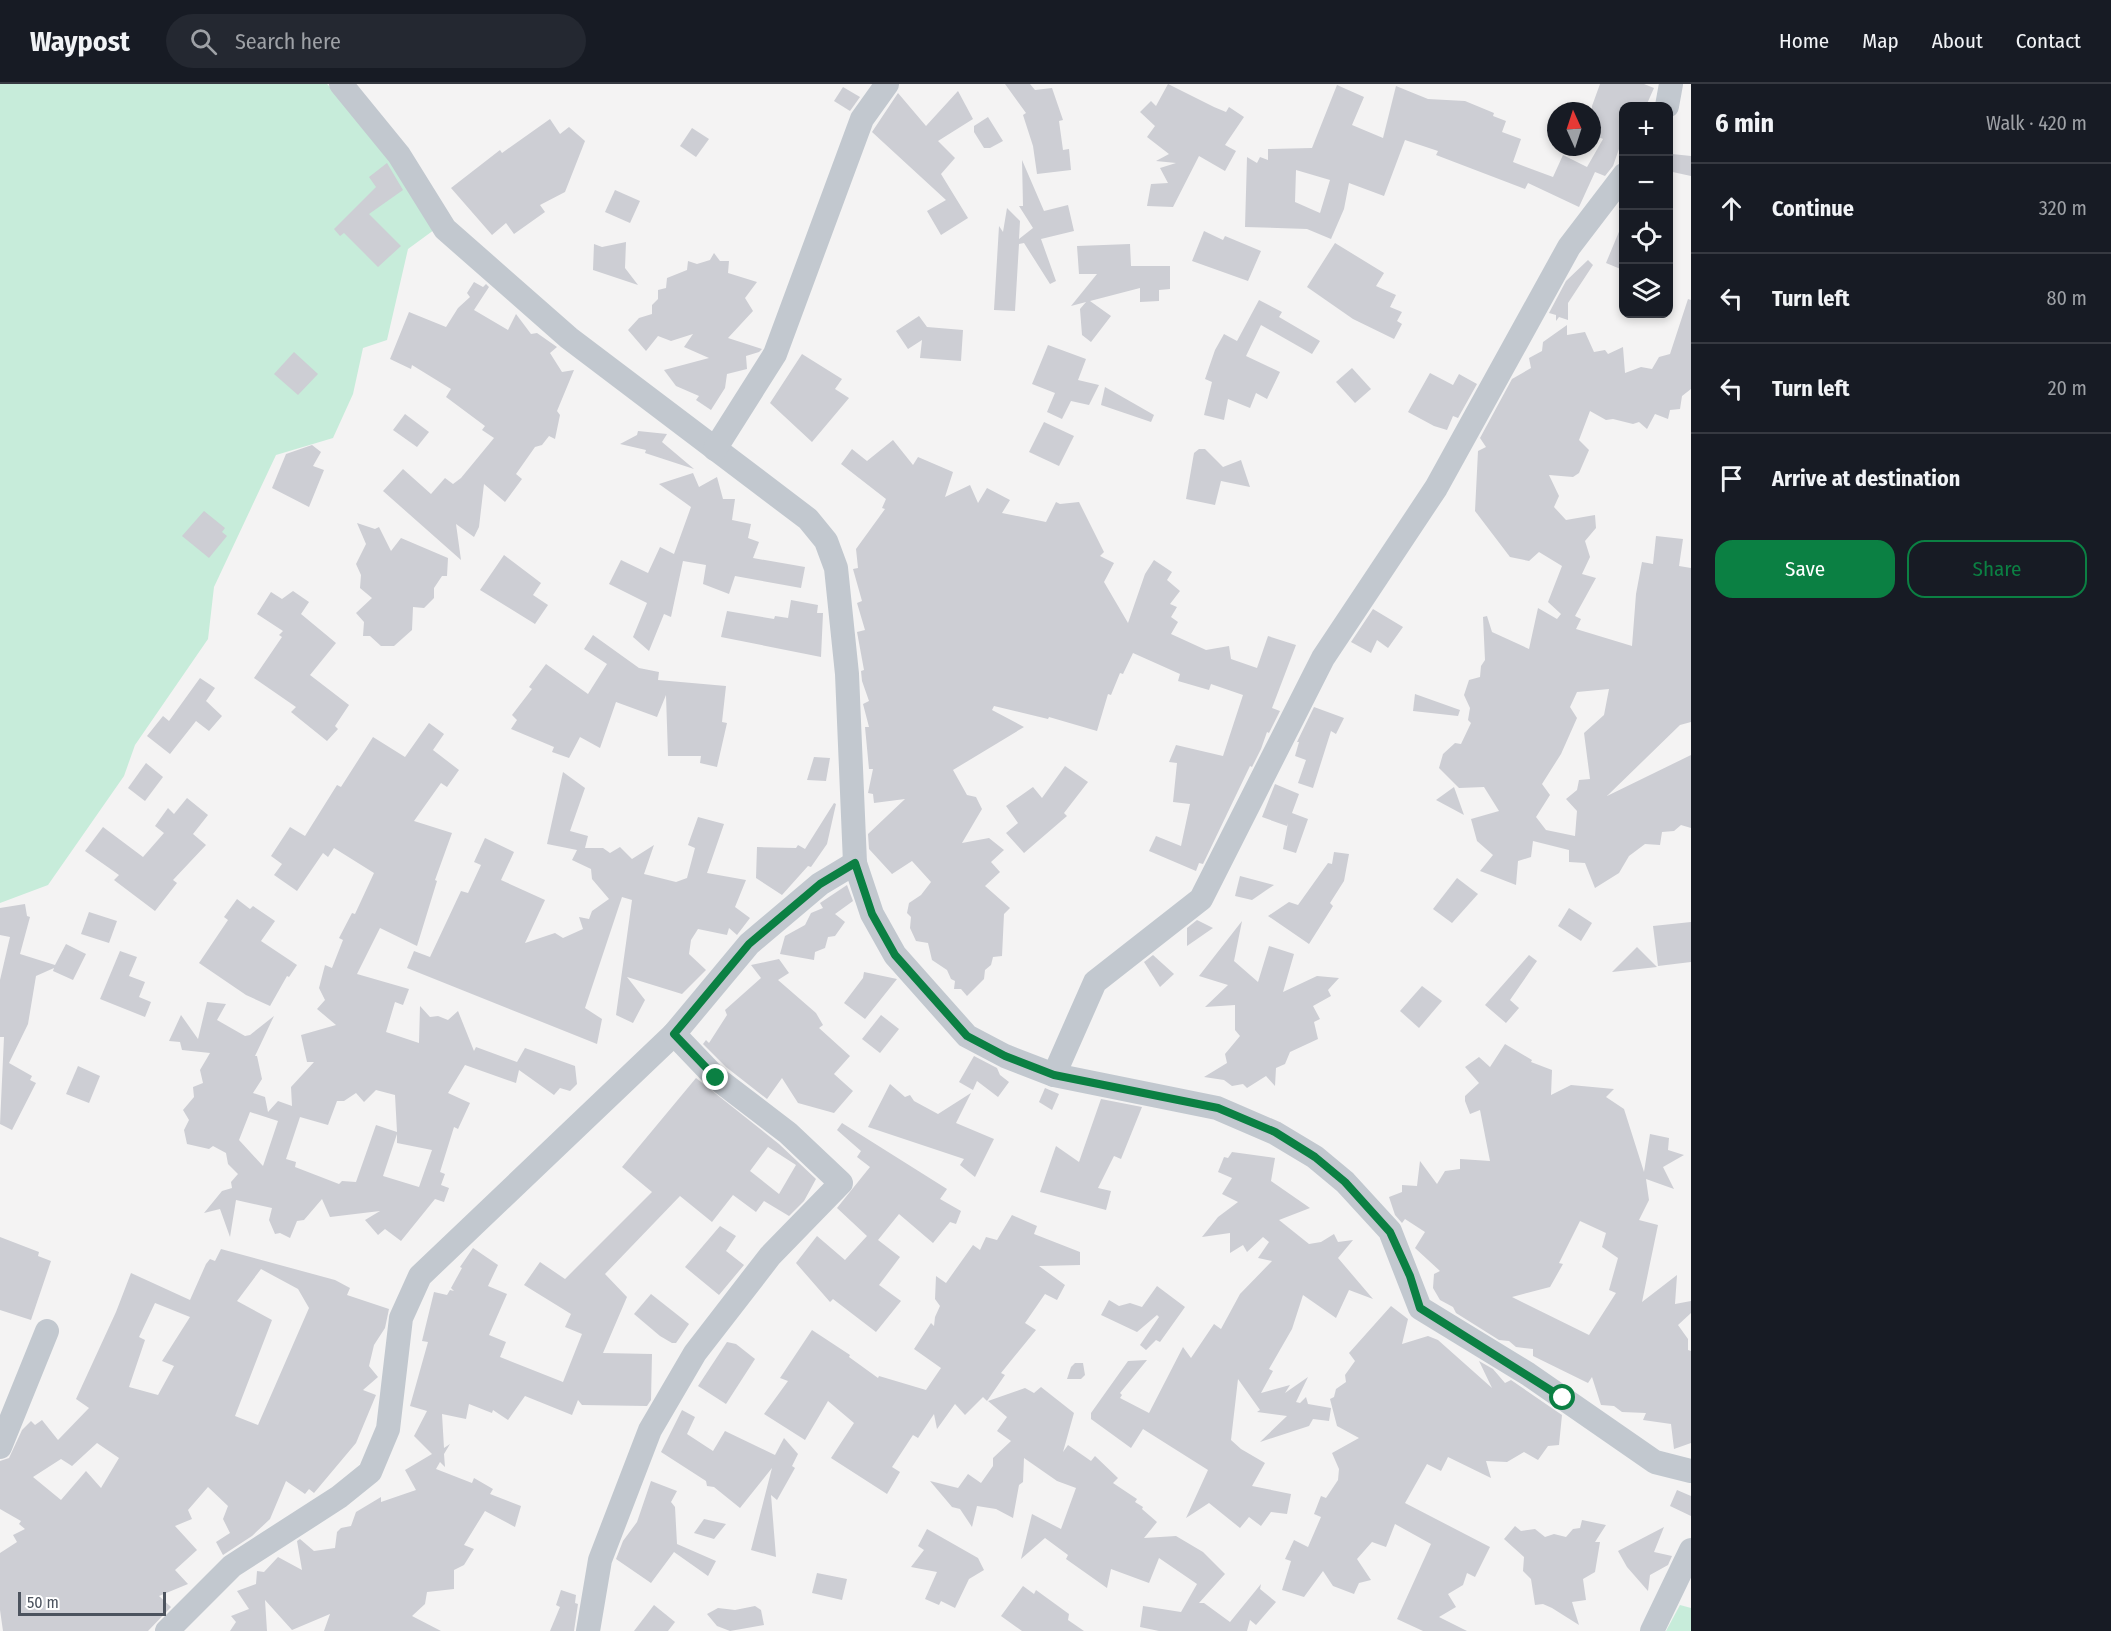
<!DOCTYPE html>
<html lang="en">
<head>
<meta charset="utf-8">
<style>
  body { margin:0; font-family:"Fira Sans Condensed",sans-serif; background:#242831; color:#f1f3f6 }
  .controls { position:absolute; right:18px; top:18px; display:grid; overflow:hidden; border-radius:12px; box-shadow:0 3px 9px #0003 }
  .controls button { width:54px; height:54px; display:grid; place-items:center; padding:0; border:0; border-bottom:2px solid #363941; background:#171b24; color:#f1f3f6; font:30px sans-serif }
  .compass { position:absolute; left:1547px; top:18px; width:54px; height:54px; border-radius:50%; background:#171b24; box-shadow:0 3px 9px #0003; rotate:357deg }
  .scale { position:absolute; left:18px; bottom:15px; width:148px; box-sizing:border-box; padding-left:6px; border:3px solid #4c535e; border-top:0; font-size:16px; line-height:21px; white-space:nowrap; color:#4c535e; -webkit-text-stroke:4px #fff; paint-order:stroke }
  .stop { position:absolute; width:18px; height:18px; margin:-14px; border:4px solid #0b8043; border-radius:50%; background:#fff }
  .stop.end { background:#0b8043; border-color:#fff; box-shadow:0 2px 6px #0008 }
  .list { margin:0; padding:0; list-style:none }
  h2 { display:flex; justify-content:space-between; align-items:center; height:78px; margin:0; padding:0 24px; font-size:26px }
  h2 small { font-size:20px; font-weight:400; color:#9ea1a6 }
  .list li { display:grid; grid-template-columns:39px 1fr auto; gap:18px; align-items:center; box-sizing:border-box; height:90px; padding:0 24px; border-top:2px solid #363941 }
  .list b { display:block; font-size:22px; white-space:nowrap }
  .list em { font-size:20px; font-style:normal; color:#9ea1a6 }
  .actions { display:flex; gap:12px; padding:18px 24px }
  .actions a { flex:1; padding:14px 0; border:2px solid #0b8043; border-radius:18px; text-align:center; font-size:21px; color:#0b8043 }
  .actions .main { background:#0b8043; color:#fff }
  .icon { flex:none; width:33px; height:33px; fill:none; stroke:currentColor; stroke-width:2; stroke-linecap:round; stroke-linejoin:round }
  .map { position:relative; flex:none; width:1691px; height:1547px; overflow:hidden }
  header { display:flex; align-items:center; gap:36px; box-sizing:border-box; height:84px; padding:0 30px; background:#171b24; border-bottom:2px solid #363941 }
  header strong { font-size:28px }
  nav { display:flex; gap:33px; margin-inline-start:auto; font-size:21px }
  .search { width:420px; height:54px; background:#242831; display:flex; align-items:center; gap:15px; box-sizing:border-box; padding:0 21px; border-radius:33px; color:#9ea1a6; font-size:22px }
  main { display:flex }
  aside { flex:1; background:#171b24 }
  .map>svg:first-child { display:block }
  .green { fill:#c7ecda }
  .building { fill:#cdced4; fill-rule:evenodd }
  .lines { fill:none; stroke-linecap:round; stroke-linejoin:round }
  .minor { stroke:#c2c8cf; stroke-width:24 }
  .route { stroke:#0b8043; stroke-width:8 }
</style>
</head>
<body>
<header>
<strong>Waypost</strong>
<div class="search"><svg class="icon" aria-label="search" viewBox="0 0 24 24"><circle cx="10" cy="10" r="6"/><path d="M15 15l6 6"/></svg>Search here</div>
<nav><a>Home</a><a>Map</a><a>About</a><a>Contact</a></nav>
</header>
<main>
<div class="map">
<svg width="1691" height="1547" viewBox="0 0 1691 1547">
  <rect width="100%" height="100%" fill="#f4f3f3"/>
  <g class="green">
    <path d="M 0,0 L 327,0 L 390,65 L 438,143 L 408,165 L 387,256 L 363,264 L 353,310 L 333,354 L 276,371 L 214,503 L 208,555 L 135,661 L 124,692 L 48,801 L 0,819 Z"/>
    <path d="M 1680,1521 L 1691,1524 L 1691,1547 L 1666,1547 Z"/>
  </g>
  <g class="building">
    <path d="M 1005,0 L 1030,0 L 1035,6 L 1052,4 L 1063,36 L 1059,37 L 1063,66 L 1069,65 L 1071,86 L 1037,90 L 1033,62 L 1023,31 L 1026,29 Z"/>
    <path d="M 1168,0 L 1214,23 L 1226,28 L 1229,23 L 1244,33 L 1225,61 L 1236,67 L 1225,87 L 1199,72 L 1173,123 L 1147,122 L 1151,100 L 1168,99 L 1160,84 L 1176,79 L 1156,77 L 1169,70 L 1147,53 L 1155,42 L 1140,28 L 1151,17 L 1156,22 Z"/>
    <path d="M 1600,0 L 1644,0 L 1654,4 L 1646,22 L 1623,22 L 1623,68 L 1619,65 L 1613,82 L 1605,92 L 1595,88 L 1579,123 L 1528,99 L 1525,105 L 1436,71 L 1438,67 L 1405,56 L 1384,112 L 1349,99 L 1344,125 L 1331,155 L 1307,145 L 1245,143 L 1247,73 L 1257,79 L 1260,73 L 1268,76 L 1268,65 L 1312,64 L 1337,1 L 1364,13 L 1352,41 L 1383,54 L 1396,2 L 1428,15 L 1465,17 L 1494,29 L 1493,32 L 1506,37 L 1502,48 L 1521,55 L 1513,78 L 1553,93 L 1563,71 L 1587,83 L 1603,55 L 1592,50 L 1592,22 ZM 1296,86 L 1330,96 L 1320,129 L 1295,118 Z"/>
    <path d="M 843,3 L 860,13 L 850,27 L 834,17 Z"/>
    <path d="M 958,7 L 973,35 L 938,57 L 955,74 L 941,90 L 968,134 L 941,151 L 927,127 L 946,116 L 872,48 L 898,9 L 926,42 Z"/>
    <path d="M 988,33 L 1003,57 L 990,64 L 984,64 L 974,48 L 974,42 Z"/>
    <path d="M 550,35 L 560,50 L 569,43 L 585,57 L 565,108 L 540,121 L 545,128 L 514,150 L 506,139 L 492,151 L 451,104 L 500,66 L 502,69 Z"/>
    <path d="M 692,44 L 709,55 L 696,73 L 680,62 Z"/>
    <path d="M 1672,70 L 1691,72 L 1691,92 L 1668,87 Z"/>
    <path d="M 1022,76 L 1044,127 L 1068,121 L 1074,147 L 1041,155 L 1056,197 L 1050,200 L 1024,159 L 1019,160 L 1015,227 L 994,226 L 999,142 L 1003,148 L 1007,124 L 1020,137 L 1019,155 L 1033,144 L 1019,122 L 1023,122 Z"/>
    <path d="M 387,79 L 403,106 L 369,130 L 401,162 L 378,183 L 344,149 L 340,152 L 334,145 L 376,103 L 369,93 Z"/>
    <path d="M 615,106 L 640,117 L 630,139 L 605,128 Z"/>
    <path d="M 1623,138 L 1623,186 L 1606,179 Z"/>
    <path d="M 1204,147 L 1223,156 L 1225,152 L 1261,167 L 1248,197 L 1192,177 Z"/>
    <path d="M 626,158 L 625,184 L 638,201 L 593,186 L 594,160 L 602,163 Z"/>
    <path d="M 1335,159 L 1384,189 L 1376,202 L 1396,211 L 1390,223 L 1402,228 L 1397,237 L 1402,240 L 1394,255 L 1353,235 L 1307,203 Z"/>
    <path d="M 1130,160 L 1131,182 L 1170,182 L 1170,205 L 1159,206 L 1159,217 L 1140,218 L 1140,204 L 1090,217 L 1111,232 L 1091,258 L 1082,251 L 1080,225 L 1086,218 L 1071,222 L 1097,190 L 1079,190 L 1077,162 Z"/>
    <path d="M 714,169 L 720,177 L 729,177 L 728,189 L 757,198 L 745,214 L 753,227 L 728,254 L 762,265 L 759,268 L 746,272 L 747,285 L 727,290 L 725,304 L 711,326 L 696,316 L 699,312 L 676,302 L 664,286 L 709,274 L 684,263 L 693,250 L 671,257 L 658,252 L 646,267 L 628,246 L 639,234 L 652,230 L 652,221 L 658,215 L 658,206 L 666,204 L 667,194 L 687,186 L 688,177 L 697,180 L 710,176 Z"/>
    <path d="M 1588,176 L 1593,181 L 1568,219 L 1568,236 L 1559,233 L 1556,237 L 1556,231 L 1549,229 L 1566,197 Z"/>
    <path d="M 474,198 L 483,203 L 486,200 L 489,203 L 474,226 L 508,246 L 516,230 L 531,250 L 537,249 L 557,263 L 550,269 L 562,288 L 574,286 L 557,327 L 560,331 L 555,355 L 549,352 L 542,361 L 535,363 L 516,390 L 522,395 L 505,418 L 484,400 L 479,443 L 474,453 L 456,440 L 461,476 L 383,407 L 403,385 L 431,410 L 445,394 L 453,400 L 461,394 L 494,354 L 482,346 L 485,342 L 446,313 L 451,305 L 412,281 L 411,285 L 390,275 L 409,228 L 446,243 L 458,224 L 470,213 L 467,209 Z"/>
    <path d="M 1688,215 L 1691,216 L 1691,305 L 1682,312 L 1680,325 L 1670,326 L 1668,335 L 1655,330 L 1647,345 L 1639,338 L 1633,340 L 1613,335 L 1606,336 L 1590,327 L 1579,356 L 1589,366 L 1579,389 L 1573,393 L 1549,391 L 1559,412 L 1554,423 L 1566,436 L 1595,431 L 1596,444 L 1585,457 L 1590,473 L 1582,490 L 1596,494 L 1575,532 L 1581,535 L 1576,545 L 1632,562 L 1636,510 L 1642,478 L 1653,480 L 1656,452 L 1683,455 L 1679,482 L 1691,484 L 1691,638 L 1680,641 L 1607,712 L 1691,671 L 1691,744 L 1681,741 L 1674,747 L 1662,748 L 1660,761 L 1645,760 L 1629,772 L 1619,789 L 1595,804 L 1585,779 L 1569,778 L 1569,766 L 1533,757 L 1531,773 L 1518,777 L 1516,801 L 1480,787 L 1493,771 L 1477,757 L 1471,735 L 1499,727 L 1484,703 L 1459,704 L 1439,684 L 1443,670 L 1455,659 L 1461,660 L 1471,639 L 1468,636 L 1470,624 L 1464,611 L 1469,596 L 1480,593 L 1481,582 L 1485,576 L 1483,533 L 1487,532 L 1492,548 L 1529,565 L 1538,524 L 1557,535 L 1561,530 L 1548,518 L 1562,482 L 1539,468 L 1529,477 L 1510,473 L 1475,427 L 1478,367 L 1486,363 L 1480,354 L 1512,295 L 1531,284 L 1529,274 L 1542,267 L 1543,258 L 1567,241 L 1567,251 L 1585,248 L 1594,268 L 1605,266 L 1608,270 L 1623,263 L 1625,289 L 1641,283 L 1652,285 L 1659,273 L 1670,270 ZM 1609,605 L 1604,631 L 1584,649 L 1590,695 L 1579,696 L 1577,706 L 1566,715 L 1577,727 L 1575,752 L 1546,746 L 1536,733 L 1550,711 L 1542,700 L 1561,670 L 1577,634 L 1570,623 L 1577,608 Z"/>
    <path d="M 1259,216 L 1282,228 L 1279,233 L 1320,257 L 1312,270 L 1261,241 L 1246,272 L 1280,288 L 1267,315 L 1256,309 L 1250,324 L 1228,315 L 1224,336 L 1204,331 L 1212,298 L 1205,295 L 1215,266 L 1224,250 L 1237,257 Z"/>
    <path d="M 919,232 L 927,243 L 963,246 L 961,277 L 920,274 L 922,256 L 908,265 L 896,247 Z"/>
    <path d="M 1048,261 L 1086,275 L 1078,296 L 1099,301 L 1089,321 L 1071,317 L 1062,335 L 1047,328 L 1055,309 L 1032,300 Z"/>
    <path d="M 294,268 L 318,290 L 298,311 L 274,290 Z"/>
    <path d="M 802,270 L 842,295 L 835,305 L 849,314 L 812,358 L 770,319 Z"/>
    <path d="M 1352,284 L 1371,305 L 1355,319 L 1336,298 Z"/>
    <path d="M 1430,289 L 1453,301 L 1459,290 L 1477,300 L 1458,334 L 1453,332 L 1447,346 L 1434,342 L 1408,328 Z"/>
    <path d="M 1105,303 L 1154,331 L 1151,338 L 1101,321 Z"/>
    <path d="M 405,330 L 429,348 L 417,363 L 393,346 Z"/>
    <path d="M 1044,338 L 1074,352 L 1059,382 L 1029,368 Z"/>
    <path d="M 638,347 L 667,350 L 662,358 L 694,385 L 645,369 L 646,366 L 620,360 L 637,351 Z"/>
    <path d="M 893,356 L 913,381 L 918,373 L 953,388 L 945,413 L 970,401 L 978,419 L 987,404 L 1010,416 L 1002,429 L 1046,438 L 1056,418 L 1060,420 L 1079,418 L 1104,468 L 1100,472 L 1114,479 L 1104,498 L 1128,539 L 1145,490 L 1154,476 L 1172,488 L 1167,496 L 1180,507 L 1170,520 L 1177,523 L 1171,533 L 1178,538 L 1171,550 L 1206,566 L 1229,562 L 1231,575 L 1257,584 L 1268,552 L 1296,561 L 1272,624 L 1280,627 L 1269,649 L 1267,648 L 1261,665 L 1252,683 L 1250,682 L 1203,780 L 1199,779 L 1196,787 L 1149,767 L 1156,752 L 1181,762 L 1190,720 L 1173,718 L 1177,679 L 1169,678 L 1176,661 L 1223,672 L 1243,611 L 1211,600 L 1209,606 L 1178,597 L 1180,590 L 1133,569 L 1123,590 L 1120,589 L 1111,611 L 1108,610 L 1097,647 L 1049,633 L 1048,635 L 994,622 L 992,626 L 1024,643 L 953,686 L 967,711 L 976,713 L 982,725 L 962,759 L 989,754 L 1004,766 L 991,778 L 1000,788 L 985,802 L 1010,824 L 1004,830 L 1002,872 L 993,873 L 991,881 L 985,886 L 984,895 L 967,912 L 961,905 L 954,905 L 955,897 L 951,895 L 947,886 L 932,876 L 928,859 L 916,857 L 910,844 L 911,833 L 907,829 L 909,819 L 921,811 L 931,798 L 912,777 L 892,790 L 869,765 L 868,750 L 905,715 L 874,719 L 873,710 L 868,709 L 873,685 L 869,685 L 865,643 L 869,643 L 863,620 L 869,617 L 862,597 L 861,587 L 864,586 L 857,548 L 865,546 L 857,519 L 862,517 L 853,485 L 858,484 L 856,465 L 885,425 L 882,424 L 886,415 L 841,380 L 852,365 L 867,377 Z"/>
    <path d="M 312,361 L 321,368 L 313,382 L 324,386 L 309,423 L 272,404 L 286,370 Z"/>
    <path d="M 1199,365 L 1205,365 L 1223,383 L 1241,376 L 1250,403 L 1221,397 L 1215,421 L 1186,415 L 1194,369 Z"/>
    <path d="M 693,389 L 699,403 L 717,393 L 723,415 L 735,415 L 732,436 L 751,440 L 748,454 L 759,458 L 753,474 L 805,483 L 801,504 L 735,492 L 729,510 L 703,500 L 706,481 L 683,477 L 671,533 L 664,530 L 649,567 L 633,553 L 647,519 L 609,500 L 621,476 L 648,489 L 660,463 L 674,470 L 691,423 L 659,400 Z"/>
    <path d="M 204,427 L 225,444 L 222,448 L 227,452 L 209,474 L 182,452 Z"/>
    <path d="M 357,439 L 375,445 L 379,443 L 391,467 L 401,454 L 448,474 L 447,492 L 442,492 L 434,504 L 434,514 L 424,524 L 413,523 L 412,546 L 394,562 L 381,562 L 370,552 L 363,552 L 364,538 L 356,529 L 372,514 L 360,504 L 361,491 L 356,480 L 366,460 Z"/>
    <path d="M 504,471 L 541,499 L 533,511 L 548,521 L 535,540 L 480,506 Z"/>
    <path d="M 293,507 L 309,518 L 301,530 L 336,559 L 310,591 L 349,621 L 335,642 L 338,645 L 327,657 L 291,628 L 296,623 L 254,594 L 282,553 L 279,551 L 283,547 L 257,530 L 271,508 L 282,515 Z"/>
    <path d="M 791,516 L 818,521 L 817,529 L 823,529 L 821,573 L 721,553 L 727,527 L 774,535 L 775,532 L 788,534 Z"/>
    <path d="M 1373,525 L 1403,543 L 1388,564 L 1377,556 L 1371,569 L 1351,558 Z"/>
    <path d="M 593,551 L 639,584 L 659,588 L 658,596 L 726,602 L 722,638 L 727,639 L 717,683 L 700,679 L 701,672 L 668,672 L 666,611 L 657,633 L 616,618 L 600,664 L 580,653 L 569,674 L 552,668 L 554,663 L 511,645 L 517,636 L 512,631 L 532,605 L 529,603 L 546,580 L 588,610 L 607,580 L 584,565 Z"/>
    <path d="M 200,594 L 215,604 L 206,617 L 222,632 L 209,647 L 196,637 L 170,670 L 147,652 L 163,632 L 169,637 Z"/>
    <path d="M 1415,610 L 1460,626 L 1458,632 L 1413,627 Z"/>
    <path d="M 1314,623 L 1344,634 L 1336,650 L 1331,647 L 1313,704 L 1298,699 L 1306,676 L 1295,672 L 1299,658 L 1297,658 Z"/>
    <path d="M 429,639 L 444,650 L 433,666 L 459,686 L 447,703 L 441,699 L 414,737 L 452,749 L 435,796 L 437,797 L 417,862 L 380,844 L 357,890 L 409,905 L 403,921 L 395,918 L 386,948 L 419,959 L 420,922 L 430,933 L 438,932 L 448,936 L 458,927 L 474,967 L 476,963 L 517,978 L 525,964 L 575,982 L 577,1000 L 570,1007 L 560,1004 L 554,1011 L 519,986 L 516,999 L 465,981 L 448,1009 L 470,1019 L 458,1045 L 454,1043 L 440,1088 L 445,1090 L 441,1101 L 449,1104 L 444,1118 L 435,1115 L 401,1157 L 385,1145 L 378,1151 L 365,1136 L 380,1127 L 330,1133 L 322,1115 L 304,1136 L 297,1137 L 290,1154 L 280,1149 L 275,1150 L 269,1136 L 272,1124 L 236,1116 L 230,1153 L 220,1125 L 204,1129 L 222,1107 L 232,1104 L 231,1098 L 238,1090 L 228,1080 L 226,1069 L 213,1062 L 209,1065 L 187,1060 L 184,1046 L 189,1036 L 183,1026 L 194,1013 L 193,1003 L 203,999 L 200,986 L 210,969 L 182,966 L 180,958 L 169,957 L 181,931 L 198,955 L 207,918 L 226,920 L 217,936 L 245,952 L 250,951 L 274,932 L 255,972 L 257,972 L 262,995 L 253,1009 L 265,1013 L 268,1028 L 278,1017 L 292,1022 L 291,1003 L 314,978 L 307,978 L 301,951 L 336,941 L 317,925 L 325,916 L 319,904 L 325,881 L 332,884 L 343,856 L 339,854 L 352,829 L 355,830 L 374,789 L 334,764 L 328,773 L 323,769 L 297,807 L 274,791 L 282,780 L 271,772 L 290,743 L 305,752 L 337,701 L 341,703 L 373,653 L 405,673 ZM 376,1006 L 395,1011 L 397,1048 L 376,1041 L 356,1098 L 342,1097 L 339,1100 L 295,1083 L 296,1078 L 286,1075 L 300,1033 L 328,1041 L 337,1017 L 344,1017 L 356,1009 L 364,1018 ZM 250,1028 L 278,1037 L 263,1082 L 239,1056 ZM 397,1050 L 397,1059 L 432,1066 L 419,1103 L 383,1092 Z"/>
    <path d="M 814,673 L 830,674 L 826,697 L 807,696 Z"/>
    <path d="M 146,679 L 163,693 L 145,717 L 128,704 Z"/>
    <path d="M 1065,682 L 1088,698 L 1064,729 L 1067,732 L 1024,769 L 1006,749 L 1018,739 L 1006,722 L 1033,703 L 1042,714 Z"/>
    <path d="M 563,688 L 585,704 L 570,747 L 588,752 L 585,764 L 603,764 L 610,769 L 620,763 L 632,775 L 654,761 L 644,790 L 676,798 L 687,794 L 695,764 L 688,761 L 698,733 L 724,740 L 707,789 L 746,796 L 735,823 L 750,834 L 737,851 L 729,844 L 727,851 L 698,845 L 691,856 L 689,870 L 706,886 L 682,910 L 627,893 L 645,916 L 633,939 L 616,931 L 632,816 L 622,813 L 585,924 L 602,935 L 597,960 L 407,884 L 414,867 L 430,873 L 461,807 L 468,809 L 481,781 L 474,778 L 485,754 L 514,768 L 501,796 L 545,816 L 525,859 L 555,849 L 563,854 L 583,845 L 579,833 L 589,835 L 592,827 L 609,815 L 592,795 L 591,785 L 572,776 L 577,766 L 547,760 Z"/>
    <path d="M 1275,700 L 1299,710 L 1292,729 L 1308,735 L 1296,769 L 1283,765 L 1288,739 L 1287,742 L 1262,733 Z"/>
    <path d="M 1454,703 L 1464,731 L 1436,716 Z"/>
    <path d="M 187,714 L 208,731 L 193,750 L 206,761 L 173,796 L 177,799 L 155,827 L 114,796 L 119,791 L 85,767 L 103,743 L 143,773 L 164,749 L 155,742 L 168,724 L 174,730 Z"/>
    <path d="M 834,719 L 836,720 L 827,760 L 811,783 L 808,782 L 782,811 L 756,794 L 757,763 L 796,764 L 798,761 L 805,765 Z"/>
    <path d="M 1334,768 L 1349,770 L 1344,797 L 1330,819 L 1333,822 L 1309,860 L 1268,832 L 1289,818 L 1298,821 L 1328,779 L 1332,780 Z"/>
    <path d="M 1240,792 L 1274,801 L 1252,816 L 1235,812 Z"/>
    <path d="M 1457,794 L 1478,810 L 1452,839 L 1433,825 Z"/>
    <path d="M 847,801 L 853,817 L 835,830 L 845,838 L 835,852 L 828,853 L 825,864 L 815,868 L 814,876 L 780,870 L 785,852 L 805,841 L 811,829 L 823,824 L 820,819 Z"/>
    <path d="M 237,815 L 250,825 L 253,822 L 275,837 L 261,857 L 297,881 L 289,893 L 287,892 L 270,922 L 246,911 L 199,879 L 228,836 L 224,833 Z"/>
    <path d="M 25,820 L 27,832 L 30,833 L 20,870 L 55,881 L 66,860 L 86,870 L 73,896 L 53,887 L 54,884 L 36,892 L 28,940 L 9,979 L 32,992 L 30,996 L 36,999 L 12,1046 L 0,1040 L 4,953 L 0,953 L 0,896 L 10,853 L 0,851 L 0,824 Z"/>
    <path d="M 1569,824 L 1592,839 L 1581,857 L 1558,842 Z"/>
    <path d="M 89,828 L 117,837 L 109,859 L 81,850 Z"/>
    <path d="M 1197,836 L 1213,844 L 1187,862 L 1187,844 Z"/>
    <path d="M 1242,837 L 1234,877 L 1258,898 L 1269,862 L 1294,870 L 1283,908 L 1317,892 L 1339,894 L 1328,906 L 1331,912 L 1313,922 L 1320,935 L 1314,938 L 1318,955 L 1290,968 L 1285,980 L 1276,984 L 1275,1002 L 1266,992 L 1247,1004 L 1243,1000 L 1232,1002 L 1224,996 L 1204,993 L 1227,979 L 1225,970 L 1240,952 L 1235,946 L 1235,921 L 1205,923 L 1228,901 L 1199,892 Z"/>
    <path d="M 1691,838 L 1691,878 L 1658,882 L 1653,842 Z"/>
    <path d="M 1637,863 L 1657,883 L 1612,888 Z"/>
    <path d="M 120,867 L 137,873 L 129,892 L 145,898 L 139,913 L 151,918 L 145,933 L 100,915 Z"/>
    <path d="M 1153,871 L 1174,890 L 1160,903 L 1144,878 Z"/>
    <path d="M 1529,871 L 1537,877 L 1510,916 L 1519,924 L 1506,939 L 1485,921 Z"/>
    <path d="M 779,875 L 789,889 L 778,896 L 816,929 L 823,941 L 819,944 L 850,972 L 834,990 L 853,1007 L 834,1029 L 798,1019 L 782,994 L 767,1015 L 726,983 L 703,960 L 706,956 L 709,959 L 727,931 L 725,926 L 761,894 L 751,881 Z"/>
    <path d="M 864,888 L 897,895 L 865,935 L 844,919 L 863,894 Z"/>
    <path d="M 1422,902 L 1442,917 L 1419,944 L 1400,927 Z"/>
    <path d="M 881,931 L 899,945 L 880,969 L 862,955 Z"/>
    <path d="M 1505,960 L 1532,976 L 1531,978 L 1552,986 L 1551,1011 L 1571,1001 L 1614,1005 L 1606,1013 L 1624,1025 L 1644,1088 L 1650,1050 L 1669,1054 L 1668,1066 L 1684,1071 L 1663,1083 L 1674,1105 L 1646,1095 L 1649,1116 L 1639,1136 L 1658,1141 L 1642,1218 L 1677,1191 L 1675,1220 L 1691,1217 L 1691,1229 L 1678,1241 L 1688,1255 L 1688,1266 L 1691,1267 L 1691,1359 L 1674,1365 L 1671,1340 L 1643,1336 L 1646,1329 L 1622,1328 L 1614,1322 L 1601,1321 L 1592,1293 L 1588,1299 L 1533,1272 L 1533,1265 L 1516,1263 L 1509,1257 L 1499,1256 L 1456,1229 L 1453,1223 L 1440,1216 L 1433,1204 L 1434,1190 L 1440,1187 L 1415,1164 L 1425,1148 L 1405,1135 L 1402,1139 L 1395,1131 L 1389,1113 L 1402,1108 L 1402,1101 L 1417,1102 L 1420,1077 L 1437,1100 L 1445,1087 L 1460,1085 L 1460,1075 L 1490,1077 L 1480,1026 L 1470,1030 L 1465,1017 L 1465,1012 L 1479,999 L 1465,983 L 1479,973 L 1490,983 ZM 1580,1137 L 1606,1149 L 1602,1163 L 1618,1174 L 1609,1206 L 1616,1209 L 1589,1251 L 1512,1213 L 1550,1203 L 1563,1180 L 1559,1179 Z"/>
    <path d="M 974,972 L 997,984 L 1000,991 L 1009,998 L 998,1013 L 977,997 L 973,1006 L 959,998 Z"/>
    <path d="M 78,982 L 100,992 L 89,1019 L 66,1010 Z"/>
    <path d="M 696,994 L 779,1060 L 816,1095 L 804,1117 L 789,1132 L 764,1117 L 756,1128 L 733,1111 L 712,1138 L 680,1112 L 605,1190 L 627,1213 L 603,1269 L 652,1270 L 651,1316 L 647,1322 L 582,1321 L 578,1316 L 572,1331 L 525,1312 L 508,1336 L 493,1326 L 492,1329 L 469,1320 L 466,1335 L 442,1330 L 444,1364 L 450,1360 L 444,1370 L 445,1383 L 440,1378 L 436,1385 L 472,1399 L 474,1394 L 493,1405 L 490,1410 L 521,1422 L 515,1443 L 485,1427 L 464,1461 L 474,1465 L 464,1481 L 454,1486 L 454,1505 L 427,1508 L 425,1520 L 412,1532 L 441,1547 L 324,1547 L 330,1530 L 292,1546 L 265,1516 L 267,1547 L 230,1547 L 236,1538 L 231,1532 L 249,1525 L 237,1507 L 256,1500 L 257,1487 L 264,1488 L 278,1473 L 302,1486 L 297,1457 L 300,1455 L 314,1467 L 335,1464 L 337,1448 L 341,1444 L 351,1442 L 356,1428 L 381,1413 L 381,1418 L 416,1406 L 405,1386 L 432,1370 L 414,1352 L 427,1327 L 410,1322 L 428,1258 L 422,1257 L 434,1208 L 447,1211 L 450,1206 L 454,1207 L 451,1204 L 462,1184 L 460,1183 L 473,1164 L 498,1181 L 488,1202 L 507,1210 L 489,1251 L 506,1258 L 500,1273 L 563,1298 L 582,1250 L 565,1243 L 571,1230 L 524,1201 L 540,1178 L 565,1195 L 652,1108 L 622,1083 ZM 768,1063 L 796,1081 L 779,1110 L 750,1087 Z"/>
    <path d="M 890,1000 L 905,1013 L 910,1011 L 914,1017 L 938,1030 L 971,1009 L 956,1039 L 994,1055 L 975,1093 L 960,1081 L 964,1075 L 868,1043 Z"/>
    <path d="M 1045,1004 L 1059,1010 L 1052,1026 L 1039,1018 Z"/>
    <path d="M 1101,1015 L 1142,1023 L 1121,1075 L 1114,1072 L 1098,1104 L 1111,1107 L 1106,1126 L 1040,1108 L 1056,1062 L 1079,1078 Z"/>
    <path d="M 842,1039 L 947,1105 L 940,1115 L 961,1127 L 956,1140 L 950,1138 L 933,1159 L 899,1130 L 878,1156 L 900,1173 L 879,1201 L 901,1217 L 876,1248 L 833,1215 L 830,1218 L 796,1179 L 817,1152 L 845,1176 L 867,1152 L 837,1124 L 870,1083 L 857,1073 L 861,1067 L 837,1046 Z"/>
    <path d="M 1232,1068 L 1275,1074 L 1271,1097 L 1310,1124 L 1279,1136 L 1309,1160 L 1321,1158 L 1334,1150 L 1338,1158 L 1353,1156 L 1338,1174 L 1373,1215 L 1349,1206 L 1336,1234 L 1303,1211 L 1292,1245 L 1269,1285 L 1273,1287 L 1261,1309 L 1290,1301 L 1285,1309 L 1308,1293 L 1296,1318 L 1300,1319 L 1306,1313 L 1308,1320 L 1331,1324 L 1329,1337 L 1313,1335 L 1309,1342 L 1260,1358 L 1287,1332 L 1257,1328 L 1260,1326 L 1238,1295 L 1231,1356 L 1241,1365 L 1265,1379 L 1252,1402 L 1291,1410 L 1287,1430 L 1271,1428 L 1261,1442 L 1249,1433 L 1240,1444 L 1209,1419 L 1186,1434 L 1208,1386 L 1143,1345 L 1131,1364 L 1091,1335 L 1091,1329 L 1128,1277 L 1147,1276 L 1120,1309 L 1122,1311 L 1120,1314 L 1149,1329 L 1183,1263 L 1191,1274 L 1214,1240 L 1221,1245 L 1240,1210 L 1272,1177 L 1258,1174 L 1269,1158 L 1263,1153 L 1247,1168 L 1243,1161 L 1230,1169 L 1230,1149 L 1202,1153 L 1218,1133 L 1238,1118 L 1222,1110 L 1232,1094 L 1218,1088 L 1224,1073 L 1228,1074 Z"/>
    <path d="M 1012,1131 L 1037,1142 L 1034,1150 L 1080,1168 L 1080,1181 L 1039,1182 L 1065,1201 L 1057,1216 L 1045,1210 L 1025,1239 L 1036,1246 L 1001,1289 L 1005,1291 L 987,1317 L 983,1313 L 965,1331 L 955,1320 L 937,1345 L 934,1330 L 918,1354 L 913,1351 L 892,1383 L 900,1388 L 887,1410 L 831,1374 L 854,1339 L 828,1317 L 805,1356 L 764,1330 L 788,1297 L 780,1294 L 812,1246 L 850,1271 L 849,1273 L 878,1294 L 879,1292 L 926,1306 L 941,1284 L 914,1265 L 931,1239 L 934,1242 L 935,1233 L 940,1222 L 935,1215 L 936,1192 L 946,1199 L 973,1161 L 980,1166 L 986,1153 L 997,1156 Z"/>
    <path d="M 720,1142 L 736,1152 L 726,1167 L 744,1181 L 719,1211 L 685,1183 Z"/>
    <path d="M 0,1153 L 39,1168 L 38,1172 L 51,1177 L 31,1236 L 0,1226 Z"/>
    <path d="M 221,1165 L 335,1196 L 350,1204 L 347,1211 L 389,1225 L 385,1244 L 374,1261 L 369,1282 L 378,1293 L 363,1306 L 376,1311 L 356,1359 L 314,1409 L 309,1405 L 305,1410 L 286,1397 L 270,1435 L 252,1452 L 223,1471 L 216,1458 L 230,1449 L 223,1435 L 228,1422 L 208,1403 L 188,1426 L 192,1435 L 175,1442 L 197,1466 L 175,1486 L 188,1500 L 159,1512 L 171,1523 L 148,1547 L 3,1547 L 0,1526 L 0,1469 L 17,1458 L 13,1451 L 25,1445 L 19,1440 L 21,1437 L 0,1425 L 0,1377 L 9,1374 L 22,1346 L 31,1337 L 35,1341 L 42,1336 L 58,1356 L 89,1324 L 76,1315 L 116,1228 L 131,1189 L 190,1216 L 206,1180 L 210,1175 L 215,1177 ZM 261,1185 L 298,1205 L 309,1224 L 258,1341 L 235,1332 L 272,1236 L 237,1217 ZM 155,1219 L 190,1233 L 162,1277 L 174,1282 L 158,1311 L 129,1303 L 145,1256 L 139,1253 ZM 97,1359 L 119,1374 L 101,1404 L 86,1387 L 61,1416 L 33,1393 L 61,1375 L 72,1382 Z"/>
    <path d="M 1157,1202 L 1185,1223 L 1160,1258 L 1156,1256 L 1146,1266 L 1140,1261 L 1159,1233 L 1157,1231 L 1137,1248 L 1101,1231 L 1109,1216 L 1119,1222 L 1130,1219 L 1142,1223 Z"/>
    <path d="M 651,1210 L 689,1240 L 676,1259 L 672,1259 L 660,1252 L 634,1230 Z"/>
    <path d="M 1391,1222 L 1408,1235 L 1402,1260 L 1428,1252 L 1438,1256 L 1492,1304 L 1479,1277 L 1493,1285 L 1505,1299 L 1511,1296 L 1562,1331 L 1559,1361 L 1548,1362 L 1538,1376 L 1524,1368 L 1507,1378 L 1486,1377 L 1491,1394 L 1448,1373 L 1441,1387 L 1427,1380 L 1405,1419 L 1490,1463 L 1475,1493 L 1467,1489 L 1463,1501 L 1448,1510 L 1456,1523 L 1439,1533 L 1467,1547 L 1423,1547 L 1397,1535 L 1431,1460 L 1395,1440 L 1386,1463 L 1372,1458 L 1357,1475 L 1371,1496 L 1359,1499 L 1354,1510 L 1333,1502 L 1323,1487 L 1304,1513 L 1282,1506 L 1291,1477 L 1285,1475 L 1294,1456 L 1308,1463 L 1321,1433 L 1314,1430 L 1321,1412 L 1326,1414 L 1338,1396 L 1339,1385 L 1332,1369 L 1359,1354 L 1337,1342 L 1330,1315 L 1334,1313 L 1336,1305 L 1346,1298 L 1345,1291 L 1355,1277 L 1349,1269 Z"/>
    <path d="M 727,1258 L 736,1260 L 755,1275 L 726,1320 L 698,1302 Z"/>
    <path d="M 1075,1279 L 1083,1279 L 1085,1291 L 1081,1295 L 1067,1295 L 1071,1283 Z"/>
    <path d="M 1041,1303 L 1074,1329 L 1063,1368 L 1068,1361 L 1091,1377 L 1095,1372 L 1118,1394 L 1113,1399 L 1137,1415 L 1135,1418 L 1143,1423 L 1142,1425 L 1157,1438 L 1144,1454 L 1176,1452 L 1203,1468 L 1225,1490 L 1199,1519 L 1204,1519 L 1230,1538 L 1261,1500 L 1260,1505 L 1276,1518 L 1256,1541 L 1250,1536 L 1247,1547 L 1159,1547 L 1140,1543 L 1143,1522 L 1181,1528 L 1197,1500 L 1159,1474 L 1149,1499 L 1111,1485 L 1107,1504 L 1066,1475 L 1068,1471 L 1045,1454 L 1021,1475 L 1032,1430 L 1061,1445 L 1076,1404 L 1057,1397 L 1024,1374 L 1023,1398 L 1019,1401 L 1013,1434 L 996,1425 L 977,1422 L 972,1443 L 960,1425 L 952,1423 L 930,1397 L 958,1404 L 968,1390 L 981,1399 L 993,1382 L 993,1374 L 1011,1357 L 997,1347 L 1007,1333 L 988,1317 L 1025,1304 L 1034,1309 Z"/>
    <path d="M 682,1326 L 695,1333 L 687,1350 L 713,1367 L 725,1347 L 775,1371 L 784,1354 L 798,1370 L 792,1382 L 795,1384 L 777,1416 L 771,1411 L 776,1473 L 751,1466 L 772,1384 L 740,1424 L 714,1403 L 707,1402 L 706,1397 L 661,1368 Z"/>
    <path d="M 651,1397 L 677,1407 L 671,1418 L 675,1423 L 677,1460 L 716,1477 L 708,1492 L 674,1468 L 651,1499 L 616,1475 L 623,1457 L 637,1438 Z"/>
    <path d="M 1677,1406 L 1691,1412 L 1691,1432 L 1670,1422 Z"/>
    <path d="M 704,1435 L 726,1440 L 714,1455 L 694,1449 Z"/>
    <path d="M 1582,1436 L 1606,1441 L 1595,1458 L 1600,1458 L 1595,1488 L 1583,1495 L 1586,1516 L 1572,1518 L 1579,1541 L 1552,1524 L 1543,1520 L 1535,1521 L 1531,1495 L 1523,1487 L 1524,1473 L 1504,1455 L 1515,1442 L 1521,1447 L 1535,1445 L 1545,1453 L 1554,1450 L 1566,1453 L 1573,1445 L 1580,1444 Z"/>
    <path d="M 1664,1443 L 1654,1468 L 1672,1472 L 1668,1481 L 1650,1491 L 1648,1507 L 1627,1483 L 1618,1467 Z"/>
    <path d="M 927,1445 L 978,1474 L 984,1486 L 969,1495 L 955,1524 L 941,1517 L 939,1521 L 925,1515 L 937,1488 L 911,1483 L 924,1466 L 918,1462 Z"/>
    <path d="M 817,1489 L 847,1495 L 842,1516 L 812,1509 Z"/>
    <path d="M 1023,1502 L 1034,1510 L 1036,1506 L 1069,1530 L 1068,1536 L 1084,1547 L 1022,1547 L 1001,1532 Z"/>
    <path d="M 561,1506 L 576,1511 L 575,1519 L 578,1520 L 574,1547 L 550,1547 L 560,1523 L 556,1521 Z"/>
    <path d="M 654,1521 L 675,1538 L 668,1547 L 634,1547 Z"/>
    <path d="M 755,1522 L 761,1526 L 764,1541 L 730,1547 L 717,1542 L 707,1530 L 718,1524 L 735,1526 Z"/>
  </g>
  <g class="lines">
    <g class="minor">
      <path d="M 341,0 L 399,71 L 445,145 L 569,254 L 808,435 L 826,457 L 836,484 L 847,590 L 855,779 L 872,830 L 895,871 L 967,952 L 1005,972 L 1054,991 L 1217,1024 L 1275,1049 L 1315,1073 L 1345,1098 L 1390,1147 L 1420,1224 L 1528,1290 L 1655,1378 L 1691,1387"/>
      <path d="M 1667,22 L 1671,0"/>
      <path d="M 715,365 L 775,270 L 862,35 L 887,0"/>
      <path d="M 1054,991 L 1095,898 L 1201,815 L 1323,574 L 1436,404 L 1569,163 L 1624,91"/>
      <path d="M 0,1363 L 47,1247"/>
      <path d="M 167,1547 L 232,1482 L 339,1413 L 370,1388 L 388,1345 L 401,1234 L 420,1192 L 674,950 L 749,860 L 820,800 L 855,779"/>
      <path d="M 588,1547 L 600,1476 L 650,1346 L 695,1269 L 770,1172 L 841,1099 L 788,1049 L 716,994 L 674,950"/>
      <path d="M 1652,1547 L 1691,1466"/>
    </g>
  </g>
  <g class="lines">
    <path class="route" d="M 716,994 L 674,950 L 749,860 L 820,800 L 855,779 L 872,830 L 895,871 L 967,952 L 1005,972 L 1054,991 L 1218,1024 L 1275,1048 L 1315,1073 L 1345,1098 L 1390,1148 L 1410,1192 L 1420,1224 L 1563,1314"/>
  </g>
</svg>
<div class="controls">
<button>+</button>
<button>−</button>
<button><svg class="icon" aria-label="locate" viewBox="0 0 24 24"><circle cx="12" cy="12" r="6"/><path d="M12 2v4M12 18v4M2 12h4M18 12h4"/></svg></button>
<button><svg class="icon" aria-label="layers" viewBox="0 0 24 24"><path d="M12 4l9 5-9 5-9-5zM3 14l9 5 9-5"/></svg></button>
</div>
<svg class="compass" viewBox="-18 -18 36 36"><path d="M0-13l5 13h-10z" fill="#e53935"/><path d="M0 13l5-13h-10z" fill="#9ea1a6"/></svg>
<div class="scale">50 m</div>
<div class="stop" style="left:1563px;top:1314px"></div>
<div class="stop end" style="left:716px;top:994px"></div>
</div>
<aside>
<h2>6 min<small>Walk · 420 m</small></h2>
<ul class="list">
<li><svg class="icon" aria-label="ahead" viewBox="0 0 24 24"><path d="M12 20V5M6 11l6-6 6 6"/></svg><div><b>Continue</b></div><em>320 m</em></li>
<li><svg class="icon" aria-label="left" viewBox="0 0 24 24"><path d="M17 20v-9H6M10 6l-5 5 5 5"/></svg><div><b>Turn left</b></div><em>80 m</em></li>
<li><svg class="icon" aria-label="left" viewBox="0 0 24 24"><path d="M17 20v-9H6M10 6l-5 5 5 5"/></svg><div><b>Turn left</b></div><em>20 m</em></li>
<li><svg class="icon" aria-label="arrive" viewBox="0 0 24 24"><path d="M6 21V4h12l-3 4 3 4H6"/></svg><div><b>Arrive at destination</b></div></li>
</ul>
<div class="actions"><a class="main">Save</a><a>Share</a></div>
</aside>
</main>
</body>
</html>
